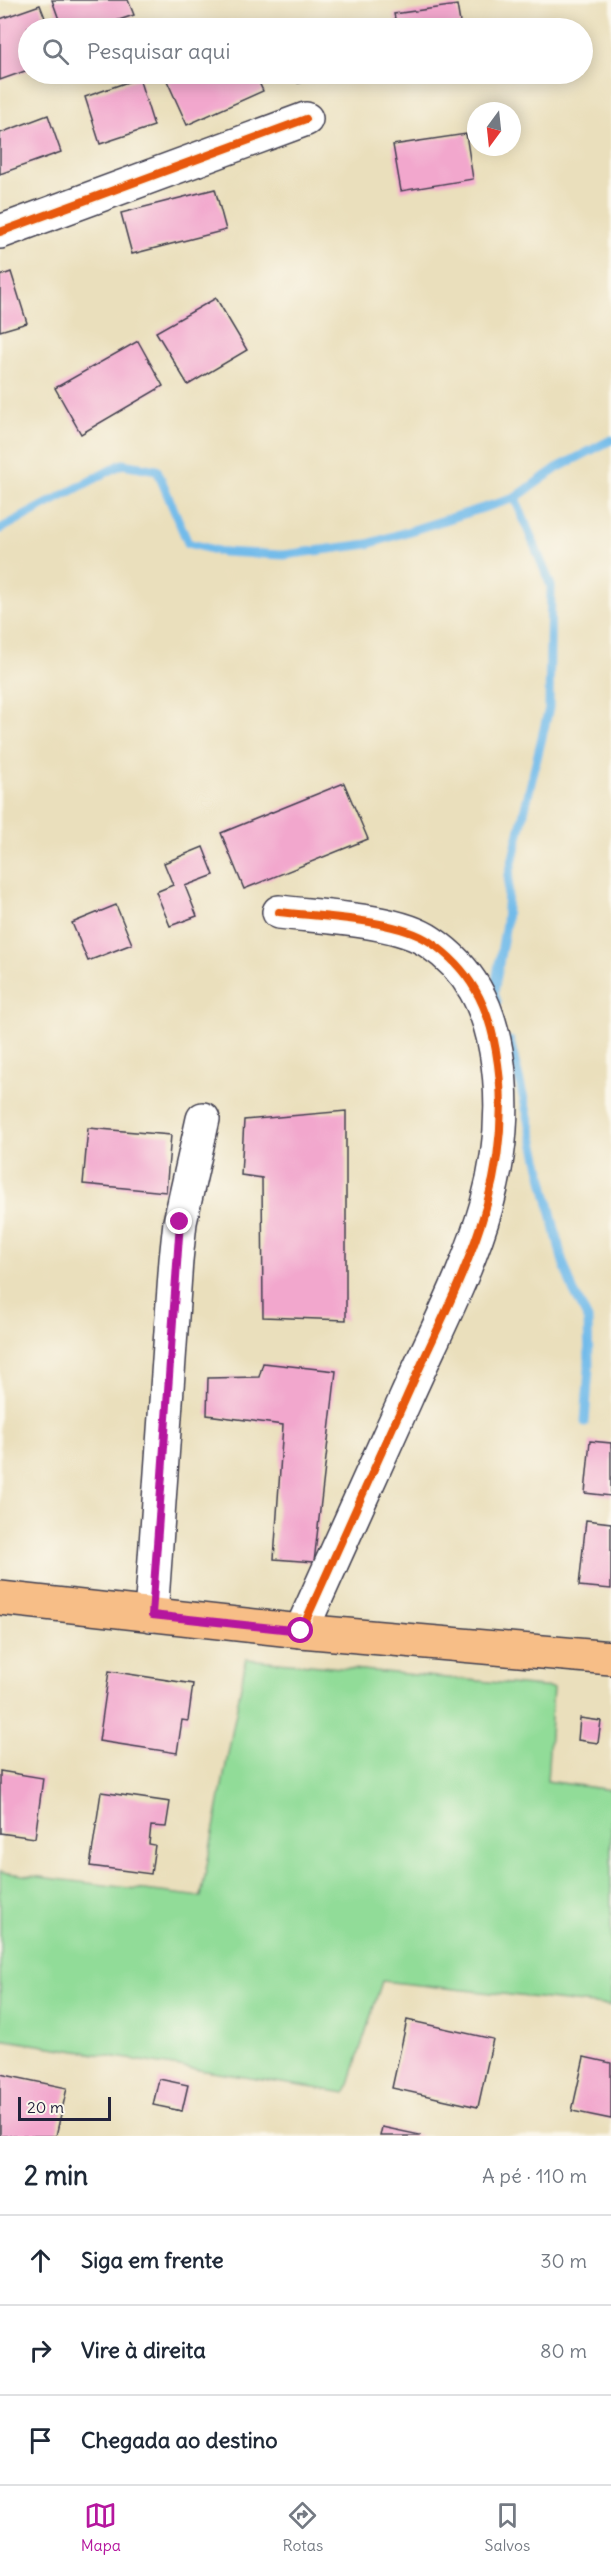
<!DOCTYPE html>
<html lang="pt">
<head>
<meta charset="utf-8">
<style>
  body { margin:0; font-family:Delius,sans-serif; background:#f6f6f7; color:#1f2937 }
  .compass { position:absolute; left:467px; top:102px; width:54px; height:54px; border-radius:50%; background:#fff; box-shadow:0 3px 15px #0003; rotate:195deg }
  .scale { position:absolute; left:18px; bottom:15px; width:93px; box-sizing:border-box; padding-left:6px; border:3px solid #22223b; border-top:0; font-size:16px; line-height:21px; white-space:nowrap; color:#22223b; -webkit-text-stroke:4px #fbf7ec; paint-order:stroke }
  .stop { position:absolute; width:18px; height:18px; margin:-14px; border:4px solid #b5179e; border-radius:50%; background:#fff }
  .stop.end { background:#b5179e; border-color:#fff; box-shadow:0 2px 6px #0008 }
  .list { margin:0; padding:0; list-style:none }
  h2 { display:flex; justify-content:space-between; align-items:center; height:78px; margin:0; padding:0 24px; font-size:26px }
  h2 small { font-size:20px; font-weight:400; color:#747a83 }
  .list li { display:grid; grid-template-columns:39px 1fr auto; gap:18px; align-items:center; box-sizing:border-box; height:90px; padding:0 24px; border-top:2px solid #e0e1e3 }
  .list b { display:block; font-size:22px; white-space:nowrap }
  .list em { font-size:20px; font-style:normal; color:#747a83 }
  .icon { flex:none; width:33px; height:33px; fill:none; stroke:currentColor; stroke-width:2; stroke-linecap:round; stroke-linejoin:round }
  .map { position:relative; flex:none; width:611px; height:2136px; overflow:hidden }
  .search { position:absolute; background:#fff; box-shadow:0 3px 15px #0003; left:18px; right:18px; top:18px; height:66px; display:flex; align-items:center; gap:15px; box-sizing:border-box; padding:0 21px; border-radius:33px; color:#747a83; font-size:22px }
  .sheet { height:348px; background:#fff }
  nav { display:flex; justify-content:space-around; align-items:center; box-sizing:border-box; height:84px; border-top:2px solid #e0e1e3; background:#fff; font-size:16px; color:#747a83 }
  nav a { display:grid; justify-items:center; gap:3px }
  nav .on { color:#b5179e }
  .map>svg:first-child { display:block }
  .green { fill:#91dc98; stroke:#5a7f6a; stroke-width:1.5 }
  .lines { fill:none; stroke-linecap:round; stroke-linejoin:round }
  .stream { stroke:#72bbea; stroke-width:9 }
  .building { fill:#f2a7cd }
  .minor-casing { stroke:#403e4e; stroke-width:36 }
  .major-casing { stroke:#403e4e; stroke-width:36 }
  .minor { stroke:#fff; stroke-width:33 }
  .major { stroke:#f7be87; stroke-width:33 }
  .cycleway-casing { stroke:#fbf7ec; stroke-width:11 }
  .cycleway { stroke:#e8590c; stroke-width:8 }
  .route { stroke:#b5179e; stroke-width:8 }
</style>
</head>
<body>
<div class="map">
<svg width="611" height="2136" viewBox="0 0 611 2136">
  <rect width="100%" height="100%" fill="#fbf7ec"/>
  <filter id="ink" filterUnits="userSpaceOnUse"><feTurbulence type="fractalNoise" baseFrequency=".0167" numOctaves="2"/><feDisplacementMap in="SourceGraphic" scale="12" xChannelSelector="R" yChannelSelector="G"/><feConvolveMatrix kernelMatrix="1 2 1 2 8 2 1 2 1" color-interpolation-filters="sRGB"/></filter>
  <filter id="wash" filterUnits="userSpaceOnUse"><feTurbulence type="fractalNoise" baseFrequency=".008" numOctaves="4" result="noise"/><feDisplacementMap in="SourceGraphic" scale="24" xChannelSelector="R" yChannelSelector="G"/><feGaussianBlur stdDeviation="1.35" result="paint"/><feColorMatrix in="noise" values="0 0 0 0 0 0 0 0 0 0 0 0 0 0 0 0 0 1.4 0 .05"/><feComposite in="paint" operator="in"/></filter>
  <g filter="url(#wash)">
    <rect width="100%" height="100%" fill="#eadfbc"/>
    <path class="green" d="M 246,1659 L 553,1688 L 547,1781 L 611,1790 L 611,2006 L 382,1981 L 346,2093 L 0,2039 L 0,1872 L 201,1897 Z"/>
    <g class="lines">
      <g class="stream">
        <path d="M 0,529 L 122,464 L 157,470 L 188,543 L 222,552 L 284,555 L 368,544 L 515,498 L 557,468 L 611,440"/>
        <path d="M 497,1002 L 494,993 L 506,923 L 509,875 L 549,708 L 551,586 L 515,498"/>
        <path d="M 510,1041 L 562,1259 L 573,1290 L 588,1319 L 589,1368 L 585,1422"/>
      </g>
    </g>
    <g id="blocks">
      <g class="building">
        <path d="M 52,0 L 128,0 L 134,15 L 95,28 L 62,28 Z"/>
        <path d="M 40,5 L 49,28 L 28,28 L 28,70 L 0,80 L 0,19 Z"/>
        <path d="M 457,5 L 461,28 L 397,28 L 394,14 Z"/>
        <path d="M 164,74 L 255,74 L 263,91 L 187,125 Z"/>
        <path d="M 296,74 L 339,74 L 339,75 L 298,83 Z"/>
        <path d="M 139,78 L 154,126 L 100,144 L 85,97 Z"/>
        <path d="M 48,115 L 61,152 L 0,174 L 0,133 Z"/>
        <path d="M 466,134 L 473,179 L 401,191 L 393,145 Z"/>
        <path d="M 215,189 L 226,230 L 132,254 L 121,213 Z"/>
        <path d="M 11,272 L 27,323 L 0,331 L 0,276 Z"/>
        <path d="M 216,298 L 247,350 L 188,385 L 156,332 Z"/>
        <path d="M 138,341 L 163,386 L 81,434 L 55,388 Z"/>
        <path d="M 344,783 L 368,839 L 244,889 L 221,833 Z"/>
        <path d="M 203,847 L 214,875 L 185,886 L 197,916 L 170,926 L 156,892 L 173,885 L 164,863 Z"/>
        <path d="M 116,905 L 132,944 L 88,961 L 72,923 Z"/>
        <path d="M 346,1111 L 346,1320 L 263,1317 L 262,1178 L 241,1175 L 244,1120 Z"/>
        <path d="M 88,1128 L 171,1135 L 166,1192 L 83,1184 Z"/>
        <path d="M 263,1363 L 336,1371 L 314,1562 L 274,1559 L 283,1425 L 207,1415 L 208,1378 L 259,1377 Z"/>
        <path d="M 590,1441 L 611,1443 L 611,1496 L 585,1493 Z"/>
        <path d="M 586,1520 L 611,1523 L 611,1589 L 579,1586 Z"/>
        <path d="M 109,1671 L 193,1684 L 188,1721 L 182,1720 L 177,1753 L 99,1741 Z"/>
        <path d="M 580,1718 L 601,1721 L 598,1743 L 578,1740 Z"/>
        <path d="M 0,1771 L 43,1778 L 35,1838 L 0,1833 Z"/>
        <path d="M 101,1792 L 170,1802 L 166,1827 L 151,1826 L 149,1844 L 155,1845 L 151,1874 L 90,1866 Z"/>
        <path d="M 407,2020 L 493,2039 L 478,2107 L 392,2088 Z"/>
        <path d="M 584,2057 L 611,2063 L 611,2119 L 572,2111 Z"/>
        <path d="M 0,2074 L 67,2088 L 56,2136 L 0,2136 Z"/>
        <path d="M 159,2079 L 188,2085 L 182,2111 L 153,2105 Z"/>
        <path d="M 382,2127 L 420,2135 L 420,2136 L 380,2136 Z"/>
      </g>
    </g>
  </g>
  <g filter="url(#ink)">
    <use href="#blocks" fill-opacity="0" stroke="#403e4e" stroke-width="1.5"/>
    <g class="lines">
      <defs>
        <g id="minor">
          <path d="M 0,232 L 306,119"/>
          <path d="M 279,912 C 320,917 397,919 430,942 C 470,969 488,1005 496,1051 C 519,1182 457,1283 406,1398 C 371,1476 336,1553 301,1631"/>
          <path d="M 151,1615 L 176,1260 L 180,1222 L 203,1119"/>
        </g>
        <path id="major" d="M 0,1598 L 301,1631 L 611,1658"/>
      </defs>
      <use href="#minor" class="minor-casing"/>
      <use href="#major" class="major-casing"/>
      <use href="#minor" class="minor"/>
      <use href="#major" class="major"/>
      <defs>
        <g id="cycleway">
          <path d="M 0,232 L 306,119"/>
          <path d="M 279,912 C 320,917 397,919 430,942 C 470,969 488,1005 496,1051 C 519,1182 457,1283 406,1398 C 371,1476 336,1553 301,1631"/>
        </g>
      </defs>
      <use href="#cycleway" class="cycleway-casing"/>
      <use href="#cycleway" class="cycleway"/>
    </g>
  </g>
  <g class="lines" filter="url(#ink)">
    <path class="route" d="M 180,1222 L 152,1615 L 301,1631"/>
  </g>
</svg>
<svg class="compass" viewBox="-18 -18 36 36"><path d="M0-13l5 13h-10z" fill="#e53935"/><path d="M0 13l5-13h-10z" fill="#747a83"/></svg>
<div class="scale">20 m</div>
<div class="stop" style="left:301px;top:1631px"></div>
<div class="stop end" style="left:180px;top:1222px"></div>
<div class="search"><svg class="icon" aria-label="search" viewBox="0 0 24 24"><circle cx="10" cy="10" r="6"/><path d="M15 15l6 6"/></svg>Pesquisar aqui</div>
</div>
<section class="sheet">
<h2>2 min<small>A pé · 110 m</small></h2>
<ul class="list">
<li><svg class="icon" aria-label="ahead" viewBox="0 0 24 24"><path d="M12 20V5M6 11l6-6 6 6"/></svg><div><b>Siga em frente</b></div><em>30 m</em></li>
<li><svg class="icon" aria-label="right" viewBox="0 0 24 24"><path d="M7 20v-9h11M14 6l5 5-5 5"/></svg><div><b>Vire à direita</b></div><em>80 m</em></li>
<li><svg class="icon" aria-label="arrive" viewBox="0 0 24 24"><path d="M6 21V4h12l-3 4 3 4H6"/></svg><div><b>Chegada ao destino</b></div></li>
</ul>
</section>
<nav>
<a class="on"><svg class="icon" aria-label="map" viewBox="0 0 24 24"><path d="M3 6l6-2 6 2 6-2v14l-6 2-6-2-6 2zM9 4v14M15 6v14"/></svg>Mapa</a>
<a><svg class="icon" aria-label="directions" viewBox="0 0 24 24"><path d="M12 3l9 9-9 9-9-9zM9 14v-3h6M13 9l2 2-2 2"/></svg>Rotas</a>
<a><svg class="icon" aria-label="saved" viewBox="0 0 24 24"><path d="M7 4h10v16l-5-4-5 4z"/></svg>Salvos</a>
</nav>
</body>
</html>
